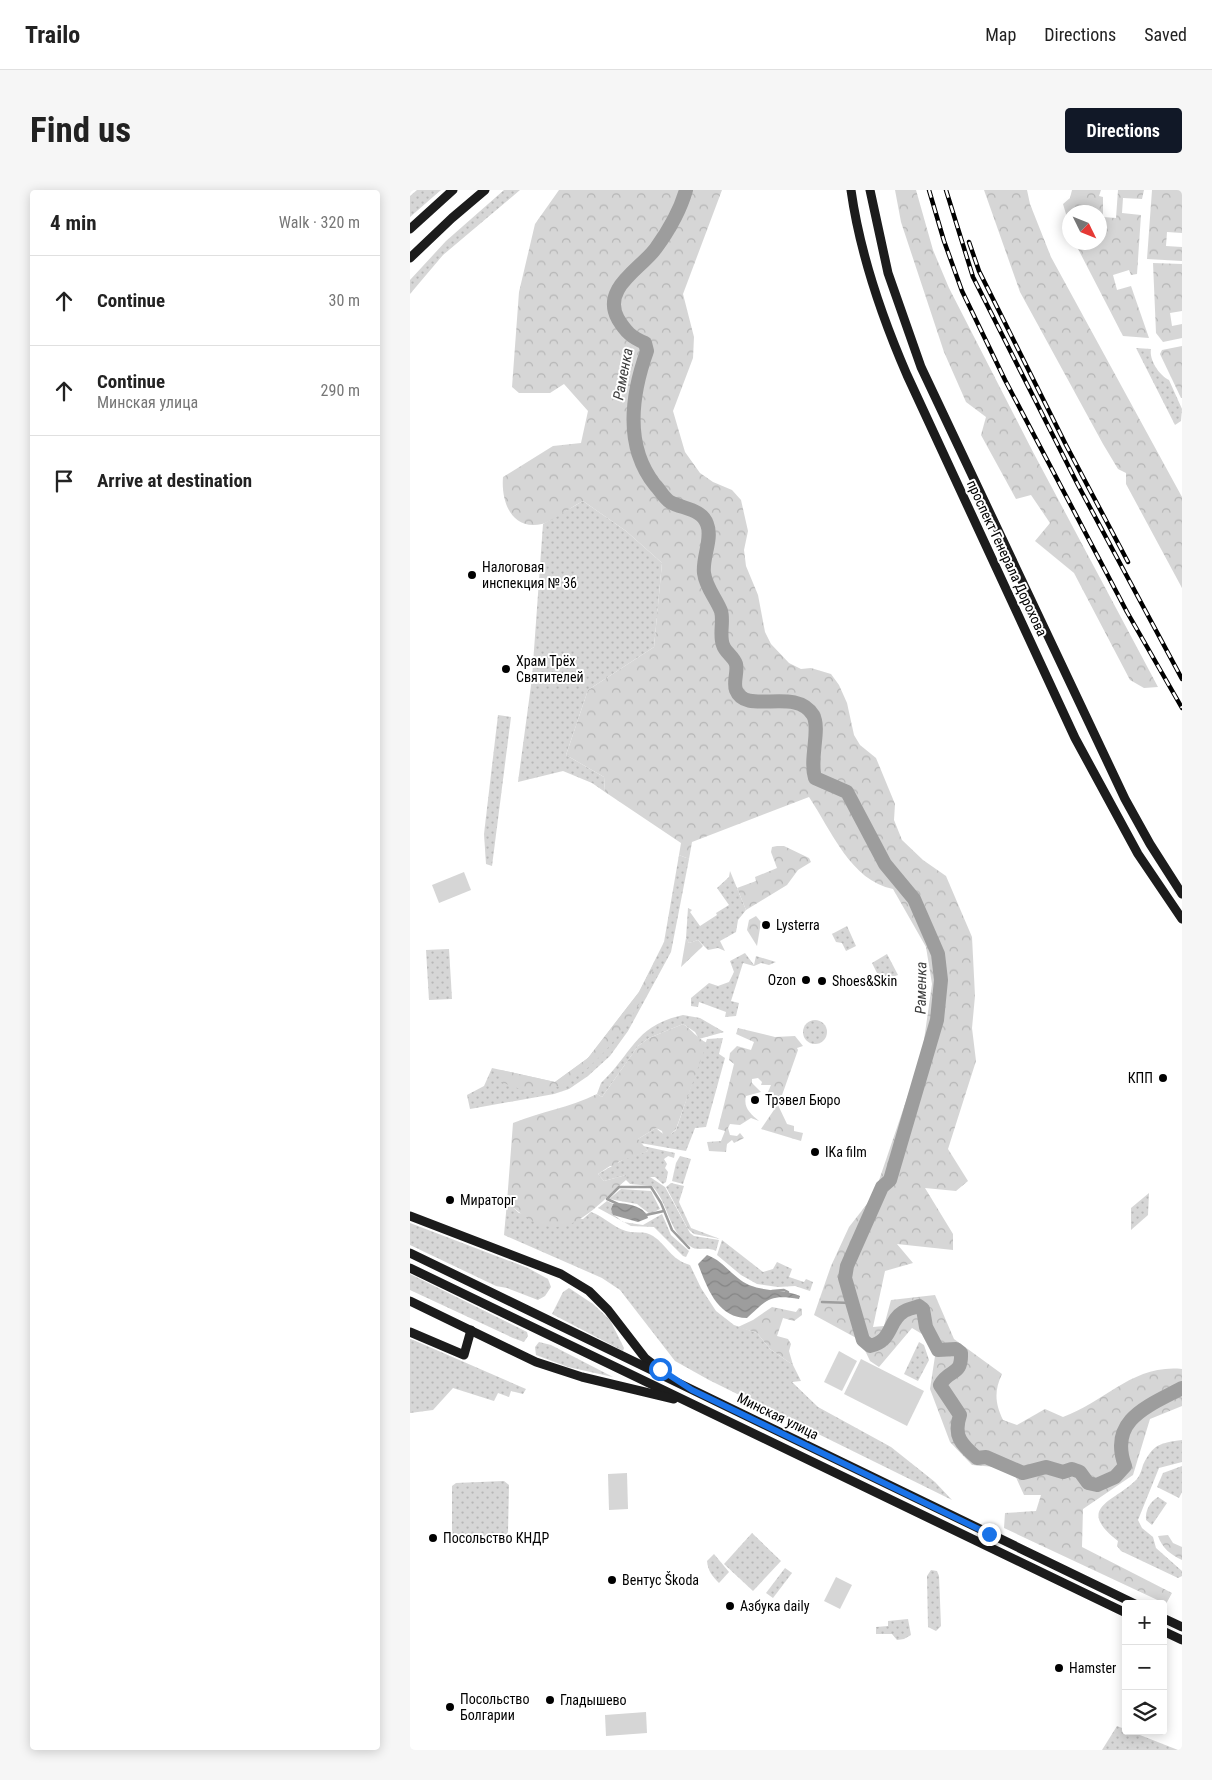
<!DOCTYPE html>
<html lang="en">
<head>
<meta charset="utf-8">
<style>
  body { margin:0; font-family:"Roboto Condensed",sans-serif; background:#f6f6f6; color:#222 }
  .controls { position:absolute; right:15px; bottom:15px; display:grid; overflow:hidden; border-radius:5px; box-shadow:0 2px 12px #0003 }
  .controls button { width:45px; height:45px; display:grid; place-items:center; padding:0; border:0; border-bottom:1px solid #e0e0e0; background:#fff; color:#222; font:25px sans-serif }
  .compass { position:absolute; left:652px; top:15px; width:45px; height:45px; border-radius:50%; background:#fff; box-shadow:0 2px 12px #0003; rotate:133deg }
  .stop { position:absolute; width:15px; height:15px; margin:-11px; border:4px solid #1a73e8; border-radius:50%; background:#fff }
  .stop.end { background:#1a73e8; border-color:#fff; box-shadow:0 1px 5px #0008 }
  .list { margin:0; padding:0; list-style:none }
  h2 { display:flex; justify-content:space-between; align-items:center; height:65px; margin:0; padding:0 20px; font-size:21px }
  h2 small { font-size:16px; font-weight:400; color:#767676 }
  .list li { display:grid; grid-template-columns:32px 1fr auto; gap:15px; align-items:center; box-sizing:border-box; height:90px; padding:0 20px; border-top:1px solid #e0e0e0 }
  .list b { display:block; font-size:19px; white-space:nowrap }
  .list p { margin:0; font-size:16px; white-space:nowrap; color:#767676 }
  .list em { font-size:16px; font-style:normal; color:#767676 }
  .icon { flex:none; width:28px; height:28px; fill:none; stroke:currentColor; stroke-width:2; stroke-linecap:round; stroke-linejoin:round }
  .map { position:relative; flex:none; width:772px; height:1560px; overflow:hidden; border-radius:5px }
  header { display:flex; align-items:center; gap:30px; box-sizing:border-box; height:70px; padding:0 25px; background:#fff; border-bottom:1px solid #e0e0e0 }
  header strong { font-size:24px }
  nav { display:flex; gap:28px; margin-inline-start:auto; font-size:18px }
  .intro { display:flex; align-items:center; justify-content:space-between; box-sizing:border-box; height:120px; padding:0 30px }
  h1 { margin:0; font-size:35px }
  .button { padding:12px 22px; border-radius:5px; background:#111827; color:#fff; font-size:18px; font-weight:700 }
  main { display:flex; gap:30px; padding:0 30px }
  aside { flex:1; background:#fff; border-radius:5px; box-shadow:0 2px 12px #0003 }
  .map>svg:first-child { display:block }
  .grass { fill:url(#grass-dots) }
  .forest { fill:url(#forest-crowns) }
  .garden { fill:#d6d6d6 }
  .water { fill:url(#water-waves) }
  .lines { fill:none; stroke-linecap:round; stroke-linejoin:round }
  .stream { stroke:#9d9d9d; stroke-width:2.5 }
  .river { stroke:#9d9d9d; stroke-width:14 }
  .secondary { stroke:#1c1c1c; stroke-width:9 }
  .rail-casing { stroke:#000; stroke-width:4.5 }
  .rail { stroke:#fff; stroke-width:2.5; stroke-dasharray:8; stroke-linecap:butt }
  .route { stroke:#1a73e8; stroke-width:6 }
  .poi-dot { fill:#000; stroke:#fff; stroke-width:2 }
  .labels { text-anchor:middle; dominant-baseline:central; stroke-width:4; stroke-linejoin:round; paint-order:stroke }
  .street-label { font-size:14px; fill:#000; stroke:#fff }
  .poi-label { font-size:14px; fill:#000; stroke:#fff; text-anchor:start }
  .water-label { font-size:15px; font-style:italic; fill:#3e3e3e; stroke:#fff }
</style>
</head>
<body>
<header>
<strong>Trailo</strong>
<nav><a>Map</a><a>Directions</a><a>Saved</a></nav>
</header>
<div class="intro"><h1>Find us</h1><a class="button">Directions</a></div>
<main>
<aside>
<h2>4 min<small>Walk · 320 m</small></h2>
<ul class="list">
<li><svg class="icon" aria-label="ahead" viewBox="0 0 24 24"><path d="M12 20V5M6 11l6-6 6 6"/></svg><div><b>Continue</b></div><em>30 m</em></li>
<li><svg class="icon" aria-label="ahead" viewBox="0 0 24 24"><path d="M12 20V5M6 11l6-6 6 6"/></svg><div><b>Continue</b><p>Минская улица</p></div><em>290 m</em></li>
<li><svg class="icon" aria-label="arrive" viewBox="0 0 24 24"><path d="M6 21V4h12l-3 4 3 4H6"/></svg><div><b>Arrive at destination</b></div></li>
</ul>
</aside>
<div class="map">
<svg width="772" height="1560" viewBox="0 0 772 1560">
  <defs>
    <pattern id="grass-dots" width="8" height="8" patternUnits="userSpaceOnUse" patternTransform="scale(1.25)"><rect width="8" height="8" fill="#d6d6d6"/><path d="M2 2h.1M6 6h.1" fill="none" stroke="#b6b6b6" stroke-width="1.8" stroke-linecap="round"/></pattern>
    <pattern id="forest-crowns" width="20" height="18" patternUnits="userSpaceOnUse" patternTransform="scale(1.25)"><rect width="20" height="18" fill="#d6d6d6"/><path d="M2 6a3 3 0 1 1 6 0M12 15a3 3 0 1 1 6 0" fill="none" stroke="#b6b6b6"/></pattern>
    <pattern id="water-waves" width="16" height="10" patternUnits="userSpaceOnUse" patternTransform="scale(1.25)"><rect width="16" height="10" fill="#9d9d9d"/><path d="M0 5q4-4 8 0t8 0" fill="none" stroke="#858585"/></pattern>
  </defs>
  <rect width="100%" height="100%" fill="#fff"/>
  <g class="grass">
    <path d="M 7,0 L 31,0 L 0,27 L 0,6 Z"/>
    <path d="M 94,0 L 110,0 L 33,65 L 0,104 L 0,90 L 36,51 Z"/>
    <path d="M 726,158 L 741,159 C 739,170 749,185 759,190 L 772,219 L 771,231 L 765,235 Z"/>
    <path d="M 173,311 L 216,341 L 252,373 L 244,457 L 178,500 L 156,565 L 194,587 L 195,602 L 182,593 L 153,581 L 108,592 L 122,488 L 133,334 Z"/>
    <path d="M 88,525 L 101,527 L 82,676 L 76,674 L 74,644 Z"/>
    <path d="M 269,665 L 279,669 L 261,762 L 218,841 L 200,866 L 178,886 L 159,899 L 144,904 L 60,919 L 57,905 L 74,896 L 82,878 L 145,892 L 178,868 L 229,802 L 254,752 Z"/>
    <path d="M 320,681 L 336,720 L 328,730 L 326,742 L 310,751 L 315,761 L 308,758 L 298,760 L 288,750 L 279,753 L 276,748 L 278,718 L 282,720 L 280,722 L 290,736 L 307,725 L 306,723 L 319,715 L 307,698 L 319,687 Z"/>
    <path d="M 437,736 L 446,756 L 436,761 L 432,753 L 426,752 L 422,744 Z"/>
    <path d="M 39,759 L 42,809 L 19,810 L 16,760 Z"/>
    <path d="M 335,763 L 344,775 L 346,766 L 366,772 L 359,775 L 351,773 L 344,776 L 333,773 L 321,811 L 329,813 L 326,826 L 315,827 L 316,822 L 289,812 L 288,817 L 281,816 L 281,808 L 299,793 L 308,796 L 319,792 L 324,782 L 320,771 Z"/>
    <path d="M 477,764 L 488,785 L 471,791 L 462,773 Z"/>
    <path d="M 273,825 L 290,828 L 314,842 L 289,849 L 285,842 L 273,834 L 239,848 L 228,856 L 192,907 L 187,904 L 191,893 C 223,863 224,836 273,825 Z"/>
    <circle cx="405" cy="842" r="12"/>
    <path d="M 313,848 L 309,864 L 315,868 L 296,937 L 285,938 L 276,961 L 230,953 L 228,949 L 246,938 L 253,944 L 261,944 L 266,940 L 297,849 Z"/>
    <path d="M 233,956 L 265,963 L 264,968 L 258,966 L 254,969 L 257,974 L 255,978 L 258,982 L 256,992 L 253,994 L 245,987 L 240,987 L 255,997 L 280,1043 L 284,1046 L 309,1050 L 306,1061 C 296,1056 287,1062 280,1056 C 258,1042 259,1013 242,996 L 220,994 L 216,990 L 216,985 L 194,991 L 188,984 L 216,968 L 238,961 Z"/>
    <path d="M 270,966 L 281,969 L 273,994 L 262,991 L 266,973 Z"/>
    <path d="M 261,993 L 274,996 L 269,1012 L 281,1038 L 310,1049 L 284,1044 L 278,1039 L 256,997 Z"/>
    <path d="M 211,999 L 241,1001 L 250,1019 L 240,1024 L 227,1014 L 199,1009 Z"/>
    <path d="M 739,1003 L 738,1025 L 721,1040 L 721,1018 Z"/>
    <path d="M 197,1011 L 203,1014 L 201,1019 L 204,1025 L 213,1032 L 233,1035 L 252,1024 L 261,1045 L 279,1061 L 276,1067 L 273,1066 L 244,1037 L 221,1036 L 188,1018 Z"/>
    <path d="M 97,1012 L 109,1023 L 173,1029 L 181,1022 C 193,1026 203,1037 216,1041 C 224,1044 234,1040 243,1046 C 258,1056 260,1069 280,1075 L 291,1098 L 306,1121 L 324,1135 L 347,1143 L 360,1159 L 383,1175 L 391,1191 L 382,1192 L 408,1217 L 481,1257 L 525,1292 L 542,1310 L 299,1190 L 265,1171 L 210,1100 L 192,1088 L 94,1045 Z"/>
    <path d="M 0,1033 L 118,1078 L 138,1089 L 141,1097 L 135,1106 L 128,1110 L 97,1098 L 86,1096 L 0,1055 Z"/>
    <path d="M 312,1050 L 353,1082 L 363,1079 L 367,1072 L 382,1079 L 379,1087 L 394,1092 L 396,1089 L 403,1092 L 400,1101 L 385,1096 L 368,1097 L 347,1094 L 331,1085 L 307,1065 Z"/>
    <path d="M 0,1084 L 117,1142 L 118,1146 L 114,1152 L 103,1148 L 0,1100 Z"/>
    <path d="M 159,1098 L 183,1114 L 200,1130 L 214,1158 L 213,1161 L 142,1124 L 153,1102 Z"/>
    <path d="M 0,1149 L 1,1149 L 116,1199 L 113,1204 L 101,1201 L 99,1207 L 88,1203 L 84,1211 L 43,1198 L 23,1220 L 0,1223 Z"/>
    <path d="M 129,1152 L 141,1155 L 203,1187 L 158,1177 L 126,1165 L 125,1157 Z"/>
    <path d="M 509,1152 L 514,1155 L 519,1170 L 508,1191 L 494,1184 Z"/>
    <path d="M 772,1250 L 772,1272 L 749,1278 L 728,1330 L 732,1338 L 743,1347 L 746,1358 L 772,1381 L 772,1386 L 768,1388 L 711,1361 L 707,1356 L 708,1351 C 664,1317 705,1312 727,1289 C 730,1285 732,1279 733,1275 C 743,1254 750,1253 772,1250 Z"/>
    <path d="M 772,1276 L 772,1302 L 769,1308 L 747,1297 L 753,1283 Z"/>
    <path d="M 94,1291 L 99,1295 L 98,1342 L 96,1345 L 46,1348 L 42,1345 L 42,1296 L 46,1293 Z"/>
    <path d="M 748,1307 L 757,1313 L 742,1335 L 736,1330 C 735,1320 740,1312 748,1307 Z"/>
    <path d="M 342,1343 L 371,1371 L 343,1401 L 314,1374 Z"/>
    <path d="M 304,1364 L 319,1382 L 309,1393 C 302,1386 298,1381 297,1371 Z"/>
    <path d="M 375,1378 L 382,1383 L 363,1408 L 356,1403 Z"/>
    <path d="M 521,1380 L 527,1381 L 529,1386 L 531,1436 L 526,1441 L 518,1437 L 517,1386 Z"/>
    <path d="M 498,1429 L 501,1445 L 494,1449 L 487,1450 L 482,1444 L 466,1444 L 466,1437 L 478,1436 L 478,1431 Z"/>
    <path d="M 707,1536 L 768,1560 L 692,1560 Z"/>
  </g>
  <g class="forest">
    <path d="M 149,0 L 312,0 L 273,104 L 284,147 L 283,168 L 263,221 L 275,262 L 290,283 L 303,292 L 322,300 L 331,310 L 338,341 L 334,360 L 336,376 L 348,405 L 355,442 L 361,454 L 379,473 L 391,479 L 401,478 L 421,484 L 429,495 L 437,513 L 444,545 L 450,555 L 466,568 L 485,614 L 484,630 L 492,650 L 513,670 L 536,686 L 562,747 L 565,806 L 562,838 L 566,871 L 538,959 L 558,991 L 546,1001 L 515,998 L 543,1044 L 543,1060 L 487,1054 L 503,1073 L 475,1081 L 463,1137 L 474,1136 L 481,1110 L 525,1105 L 544,1149 L 592,1184 C 584,1201 585,1213 593,1230 L 607,1235 L 635,1219 L 653,1227 C 695,1212 723,1174 772,1179 L 772,1216 L 740,1229 L 723,1285 L 673,1319 L 672,1357 L 762,1403 L 756,1414 L 594,1338 L 595,1323 L 626,1321 L 631,1305 L 614,1305 L 604,1283 L 585,1277 L 562,1275 L 540,1252 L 520,1199 L 527,1153 L 502,1138 L 469,1177 L 460,1171 L 450,1150 L 404,1125 L 421,1076 L 439,1037 L 464,1005 L 512,864 L 522,794 L 516,757 L 483,699 C 441,691 421,640 399,607 L 282,652 L 279,669 L 269,665 L 271,653 L 195,602 L 194,587 L 156,565 L 178,500 L 244,457 L 252,373 L 216,341 L 173,311 C 163,316 141,332 132,334 C 101,341 91,311 93,287 L 143,256 L 171,253 L 178,221 L 154,194 L 140,203 L 109,203 L 102,197 L 109,102 L 125,34 Z"/>
    <path d="M 485,0 L 506,0 L 523,60 L 539,98 L 623,262 L 748,497 L 734,498 L 720,490 L 664,383 L 625,351 L 640,333 L 621,305 L 606,309 L 571,245 L 576,227 L 556,212 L 534,162 L 491,32 Z"/>
    <path d="M 574,0 L 617,0 L 620,14 L 641,67 L 772,307 L 772,398 L 716,294 L 716,283 L 708,279 L 693,254 L 610,102 Z"/>
    <path d="M 662,0 L 691,0 L 689,6 L 693,7 L 693,27 L 706,28 L 708,0 L 734,0 L 732,9 L 713,8 L 712,23 L 731,25 L 727,84 L 721,85 L 719,80 L 703,85 L 707,100 L 721,96 L 739,148 L 713,146 L 665,53 L 690,52 L 690,22 L 660,22 L 659,34 L 653,14 L 660,8 Z"/>
    <path d="M 742,0 L 772,0 L 772,43 L 757,42 L 756,56 L 772,57 L 772,71 L 737,69 Z"/>
    <path d="M 743,73 L 772,74 L 772,121 L 760,123 L 762,136 L 772,134 L 772,148 L 753,152 L 746,143 Z"/>
    <path d="M 772,156 L 772,208 L 771,208 L 750,164 L 752,160 Z"/>
    <path d="M 367,656 L 374,656 L 399,668 L 401,672 L 388,680 L 377,695 L 336,720 L 327,698 L 346,691 L 345,687 L 367,678 L 361,662 L 362,657 Z"/>
    <path d="M 346,726 L 351,732 L 347,756 L 337,740 L 339,730 Z"/>
    <path d="M 276,748 L 279,753 L 288,750 L 293,756 L 271,777 Z"/>
    <path d="M 246,769 C 243,778 241,789 237,798 C 219,838 172,901 124,902 C 114,902 100,895 91,892 L 91,880 L 145,892 L 178,868 L 229,802 Z"/>
    <path d="M 273,834 C 282,840 287,848 297,853 L 266,939 L 261,944 L 253,945 L 252,941 L 246,938 L 228,949 L 238,961 L 208,972 L 207,976 L 200,976 L 188,984 L 194,991 L 216,985 L 216,990 C 172,1029 151,1061 97,1012 L 103,933 C 132,921 159,918 187,904 L 192,907 L 228,856 L 239,848 Z"/>
    <path d="M 328,838 L 365,847 L 385,846 L 393,856 L 387,858 L 388,860 L 371,908 L 373,912 L 368,915 L 377,934 L 384,936 L 384,941 L 393,943 L 391,951 L 351,939 L 368,914 L 358,902 L 361,895 L 351,895 L 352,892 L 348,888 L 342,889 L 342,893 L 351,902 L 336,906 C 333,918 341,924 349,931 L 341,928 L 330,935 L 320,934 L 318,938 L 320,945 L 327,946 L 330,943 L 334,948 L 324,953 L 322,950 L 317,954 L 316,962 L 299,961 L 297,952 L 311,951 L 315,941 L 308,939 L 324,874 L 319,870 L 320,863 L 327,856 L 341,860 L 344,852 L 326,844 Z"/>
    <path d="M 362,1117 L 386,1122 L 389,1118 L 392,1119 L 392,1125 L 384,1131 L 373,1128 L 367,1146 L 378,1149 L 381,1154 L 379,1161 L 383,1175 L 360,1159 L 347,1143 L 328,1137 L 343,1130 Z"/>
    <path d="M 758,1345 L 763,1353 L 772,1357 L 772,1370 C 761,1365 752,1358 748,1346 Z"/>
  </g>
  <g class="garden">
    <path d="M 54,682 L 61,700 L 29,713 L 22,695 Z"/>
    <path d="M 429,1161 L 447,1171 L 432,1201 L 414,1192 Z"/>
    <path d="M 451,1169 L 514,1201 L 497,1236 L 434,1204 Z"/>
    <path d="M 217,1283 L 218,1319 L 199,1320 L 198,1284 Z"/>
    <path d="M 426,1387 L 442,1395 L 430,1419 L 414,1411 Z"/>
    <path d="M 236,1522 L 237,1543 L 196,1546 L 195,1525 Z"/>
  </g>
  <g class="water">
    <path d="M 209,1013 C 220,1014 235,1017 238,1028 L 228,1032 L 203,1025 L 201,1019 L 203,1014 Z"/>
    <path d="M 297,1065 C 314,1071 323,1088 339,1095 C 356,1102 374,1099 390,1106 L 389,1109 C 359,1104 357,1110 337,1128 C 307,1128 297,1097 288,1074 Z"/>
  </g>
  <g class="lines">
    <g class="stream">
      <path d="M 208,1014 L 197,1009 L 209,997 L 241,997 L 251,1013 L 262,1040 L 279,1058"/>
      <path d="M 236,1025 L 254,1021"/>
      <path d="M 362,1101 L 374,1100 L 378,1102"/>
      <path d="M 412,1112 L 441,1113"/>
    </g>
    <path class="river" d="M 276,0 C 270,21 259,40 246,58 C 231,79 191,98 208,129 C 216,142 221,147 235,153 L 237,161 C 221,206 214,256 245,295 C 250,300 254,308 260,312 C 273,319 292,319 297,334 C 303,348 292,368 294,383 C 296,398 306,408 311,421 C 314,431 309,445 313,455 C 315,462 324,467 326,474 C 328,482 323,492 326,500 C 336,526 385,496 403,525 C 411,539 399,568 405,588 L 437,602 L 475,674 L 504,709 L 528,764 L 531,790 L 527,830 L 480,990 L 472,997 L 437,1076 L 435,1088 L 453,1150 L 460,1156 C 483,1151 478,1131 493,1122 C 497,1119 504,1118 509,1116 L 513,1119 L 516,1137 L 528,1160 L 546,1159 L 551,1163 C 552,1187 539,1178 530,1195 L 550,1225 C 543,1246 551,1254 567,1268 L 576,1267 L 613,1283 L 636,1277 L 653,1282 L 662,1279 L 670,1282 L 678,1293 L 687,1295 L 705,1287 L 715,1276 C 698,1230 738,1216 772,1198"/>
    <g class="secondary">
      <path d="M 441,0 C 450,64 471,125 497,185 L 665,548 L 728,664 L 772,729"/>
      <path d="M 460,0 L 478,83 L 511,177 L 715,609 L 740,654 L 772,704"/>
      <path d="M 0,39 L 43,0"/>
      <path d="M 0,68 L 42,28 L 75,0"/>
      <path d="M 0,1026 L 151,1084 L 179,1101 L 198,1120 L 235,1168 L 252,1181"/>
      <path d="M 0,1063 L 725,1414"/>
      <path d="M 0,1078 L 716,1423"/>
      <path d="M 0,1111 L 126,1172 L 172,1187 L 264,1209"/>
      <path d="M 0,1142 L 54,1165 L 61,1140"/>
      <path d="M 753,1428 L 772,1437"/>
      <path d="M 753,1441 L 772,1450"/>
    </g>
    <defs>
      <g id="rail">
        <path d="M 519,0 L 534,51 L 552,101 L 595,190 L 717,422 L 772,518"/>
        <path d="M 536,0 L 563,87 L 668,295 L 772,489"/>
        <path d="M 559,52 L 569,81 L 656,255 L 718,372"/>
      </g>
    </defs>
    <use href="#rail" class="rail-casing"/>
    <use href="#rail" class="rail"/>
  </g>
  <g class="lines">
    <path class="route" d="M 250,1179 L 282,1200 L 579,1344"/>
  </g>
  <g class="poi-dot">
    <circle cx="62" cy="385" r="5"/>
    <circle cx="96" cy="479" r="5"/>
    <circle cx="356" cy="735" r="5"/>
    <circle cx="396" cy="790" r="5"/>
    <circle cx="412" cy="791" r="5"/>
    <circle cx="753" cy="888" r="5"/>
    <circle cx="345" cy="910" r="5"/>
    <circle cx="405" cy="962" r="5"/>
    <circle cx="40" cy="1010" r="5"/>
    <circle cx="23" cy="1348" r="5"/>
    <circle cx="202" cy="1390" r="5"/>
    <circle cx="320" cy="1416" r="5"/>
    <circle cx="649" cy="1478" r="5"/>
    <circle cx="140" cy="1510" r="5"/>
    <circle cx="40" cy="1517" r="5"/>
  </g>
  <g class="labels">
    <g class="street-label">
      <text transform="translate(597 368) rotate(65)">проспект Генерала Дорохова</text>
      <text transform="translate(368 1226) rotate(26)">Минская улица</text>
    </g>
    <g class="poi-label">
      <text x="72" y="377">Налоговая<tspan x="72" dy="16">инспекция № 36</tspan></text>
      <text x="106" y="471">Храм Трёх<tspan x="106" dy="16">Святителей</tspan></text>
      <text x="366" y="735">Lysterra</text>
      <text x="386" y="790" text-anchor="end">Ozon</text>
      <text x="422" y="791">Shoes&amp;Skin</text>
      <text x="743" y="888" text-anchor="end">КПП</text>
      <text x="355" y="910">Трэвел Бюро</text>
      <text x="415" y="962">IKa film</text>
      <text x="50" y="1010">Мираторг</text>
      <text x="33" y="1348">Посольство КНДР</text>
      <text x="212" y="1390">Вентус Škoda</text>
      <text x="330" y="1416">Азбука daily</text>
      <text x="659" y="1478">Hamster</text>
      <text x="50" y="1509">Посольство<tspan x="50" dy="16">Болгарии</tspan></text>
      <text x="150" y="1510">Гладышево</text>
    </g>
    <g class="water-label">
      <text transform="translate(213 184) rotate(-79)">Раменка</text>
      <text transform="translate(511 798) rotate(-89)">Раменка</text>
    </g>
  </g>
</svg>
<div class="controls">
<button>+</button>
<button>−</button>
<button><svg class="icon" aria-label="layers" viewBox="0 0 24 24"><path d="M12 4l9 5-9 5-9-5zM3 14l9 5 9-5"/></svg></button>
</div>
<svg class="compass" viewBox="-18 -18 36 36"><path d="M0-13l5 13h-10z" fill="#e53935"/><path d="M0 13l5-13h-10z" fill="#767676"/></svg>
<div class="stop" style="left:250px;top:1179px"></div>
<div class="stop end" style="left:579px;top:1344px"></div>
</div>
</main>
</body>
</html>
